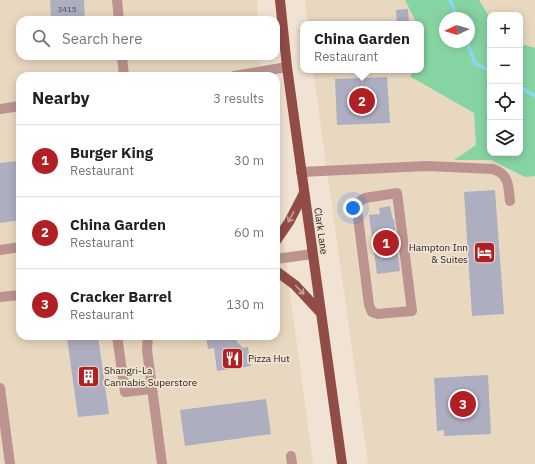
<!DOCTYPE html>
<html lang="en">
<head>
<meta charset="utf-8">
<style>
  body { margin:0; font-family:"IBM Plex Sans",sans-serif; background:#f2f2f2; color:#202124 }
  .controls { position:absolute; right:12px; top:12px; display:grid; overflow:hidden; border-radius:8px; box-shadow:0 2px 10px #0003 }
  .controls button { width:36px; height:36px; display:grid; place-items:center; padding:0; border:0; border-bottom:1px solid #e0e0e0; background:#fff; color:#202124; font:20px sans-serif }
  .compass { position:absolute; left:439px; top:12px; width:36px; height:36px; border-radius:50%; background:#fff; box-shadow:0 2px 10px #0003; rotate:266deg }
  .you { position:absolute; left:353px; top:208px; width:14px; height:14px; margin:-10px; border:3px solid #fff; border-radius:50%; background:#1a73e8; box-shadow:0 0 0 6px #1a73e833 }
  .badge { display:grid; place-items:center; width:26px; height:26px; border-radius:50%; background:#b01f23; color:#fff; font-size:13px; font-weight:700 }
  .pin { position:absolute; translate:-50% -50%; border:2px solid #fff; box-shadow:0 1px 4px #0006 }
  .popup { position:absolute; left:300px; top:21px; width:124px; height:52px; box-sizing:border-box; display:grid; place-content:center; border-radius:8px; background:#fff; filter:drop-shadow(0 1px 3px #0005); font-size:13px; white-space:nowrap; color:#757577 }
  .popup b { font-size:15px; color:#202124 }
  .popup::after { content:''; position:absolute; left:50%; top:100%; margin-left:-8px; border:8px solid transparent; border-top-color:#fff }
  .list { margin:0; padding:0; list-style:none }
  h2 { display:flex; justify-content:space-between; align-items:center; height:52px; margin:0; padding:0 16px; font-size:17px }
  h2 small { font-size:13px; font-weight:400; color:#757577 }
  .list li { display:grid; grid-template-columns:26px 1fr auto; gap:12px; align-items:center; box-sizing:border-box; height:72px; padding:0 16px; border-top:1px solid #e0e0e0 }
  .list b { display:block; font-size:15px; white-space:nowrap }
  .list p { margin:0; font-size:13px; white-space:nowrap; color:#757577 }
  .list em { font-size:13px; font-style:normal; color:#757577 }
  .icon { flex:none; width:22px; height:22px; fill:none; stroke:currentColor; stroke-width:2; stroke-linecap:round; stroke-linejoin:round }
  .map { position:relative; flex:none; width:535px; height:464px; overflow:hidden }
  .search { position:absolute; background:#fff; box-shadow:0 2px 10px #0003; left:16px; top:16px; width:264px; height:44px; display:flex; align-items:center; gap:10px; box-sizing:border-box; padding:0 14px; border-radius:12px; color:#757577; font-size:15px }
  .panel { position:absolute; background:#fff; box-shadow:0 2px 10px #0003; left:16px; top:72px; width:264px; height:268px; border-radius:12px }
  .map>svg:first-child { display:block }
  .built { fill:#e9d8c0; fill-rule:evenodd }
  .green { fill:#86d4a4; fill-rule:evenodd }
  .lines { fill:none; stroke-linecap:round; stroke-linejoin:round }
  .stream { stroke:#87d9f6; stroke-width:3.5 }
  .building { fill:#aeaec1 }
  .minor { stroke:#bc938e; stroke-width:10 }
  .major { stroke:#924c47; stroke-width:10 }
  .oneway { stroke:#c69f94 }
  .labels { text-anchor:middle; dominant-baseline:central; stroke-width:3.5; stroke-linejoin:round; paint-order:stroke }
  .number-label { font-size:8px; fill:#4b4748 }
  .street-label { font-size:10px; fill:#2a251f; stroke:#f0e3d3 }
  .poi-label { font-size:10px; fill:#2a251f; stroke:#f0e3d3; text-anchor:start }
</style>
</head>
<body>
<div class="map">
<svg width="535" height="464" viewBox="0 0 535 464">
  <rect width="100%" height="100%" fill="#f0e3d3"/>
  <g class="built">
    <path d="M 0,0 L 257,0 L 258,20 L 20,20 L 20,56 L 260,56 L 262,76 L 20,76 L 20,336 L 276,336 L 276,188 L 313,464 L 0,464 Z"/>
    <path d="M 305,0 L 535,0 L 535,464 L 368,464 L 313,70 L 421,70 L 421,24 L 308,24 ZM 490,15 L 520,15 L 520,153 L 490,153 ZM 445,18 L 469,18 L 469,42 L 445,42 Z"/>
  </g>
  <path class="green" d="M 405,0 L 479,0 L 490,18 L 490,153 L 520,153 L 520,47 L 525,45 L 535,48 L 535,176 L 525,177 L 491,160 L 454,160 L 476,145 L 474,113 L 411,77 L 412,70 L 421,70 L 421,24 L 417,24 ZM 445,18 L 469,18 L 469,42 L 445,42 Z"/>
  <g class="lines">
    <g class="stream">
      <path d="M 450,0 L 457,18"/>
      <path d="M 467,42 L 475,63 L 490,71"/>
      <path d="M 520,87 L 535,96"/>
    </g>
  </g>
  <g class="building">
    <path d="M 50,0 L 84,0 L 85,20 L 51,20 Z"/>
    <path d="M 408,9 L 409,24 L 397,24 L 396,10 Z"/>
    <path d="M 387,77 L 390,123 L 337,125 L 335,79 Z"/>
    <path d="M 18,161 L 18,162 L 20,162 L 20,220 L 0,223 L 0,163 Z"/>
    <path d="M 495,190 L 504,314 L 472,316 L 464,192 Z"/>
    <path d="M 390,206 L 393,220 L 394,219 L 400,271 L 377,274 L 369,215 L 380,214 L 379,208 Z"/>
    <path d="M 78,336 L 98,336 L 109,414 L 78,417 L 67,338 Z"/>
    <path d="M 206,336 L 236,336 L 237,342 L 243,348 L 248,347 L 251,366 L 217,371 L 214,348 L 208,349 Z"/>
    <path d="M 488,375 L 491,434 L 444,436 L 444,430 L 437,431 L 434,378 Z"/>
    <path d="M 266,399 L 271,434 L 185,446 L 180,410 Z"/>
  </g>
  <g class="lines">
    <g class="minor">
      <path d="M 117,0 L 119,20"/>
      <path d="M 122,56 L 124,76"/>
      <path d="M 234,76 L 287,67"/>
      <path d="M 0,109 L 20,106"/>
      <path d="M 301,172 L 427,166 L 493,169 C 510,175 508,186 510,201"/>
      <path d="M 397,193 L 412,311 L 378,314 L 372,312 L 369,305 L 357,209 L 359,202 L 365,198 Z"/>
      <path d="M 0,250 L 20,247"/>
      <path d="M 276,259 L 312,254"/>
      <path d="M 0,297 L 20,295"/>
      <path d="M 117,336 L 125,392 L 151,389"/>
      <path d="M 148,336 L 147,350 L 162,464"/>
      <path d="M 0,388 L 10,464"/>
      <path d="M 291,456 L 292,464"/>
    </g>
    <g class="major">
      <path d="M 280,0 L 287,67 L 342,464"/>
      <path d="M 276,241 L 289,222 L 304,193"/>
      <path d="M 276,271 L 295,285 L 320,312"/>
    </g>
  </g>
  <defs><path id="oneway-shaft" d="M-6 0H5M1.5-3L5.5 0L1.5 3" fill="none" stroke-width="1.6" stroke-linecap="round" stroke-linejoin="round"/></defs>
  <g class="oneway">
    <use href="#oneway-shaft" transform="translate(291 217) rotate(118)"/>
    <use href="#oneway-shaft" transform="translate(300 290) rotate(46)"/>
  </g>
  <defs>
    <symbol id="hotel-square" viewBox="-11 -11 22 22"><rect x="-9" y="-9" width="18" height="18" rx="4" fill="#b01f23" stroke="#f0e3d3"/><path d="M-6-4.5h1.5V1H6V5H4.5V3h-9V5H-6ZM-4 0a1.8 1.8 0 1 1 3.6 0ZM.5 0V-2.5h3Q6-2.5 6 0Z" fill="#fff"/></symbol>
    <symbol id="restaurant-square" viewBox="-11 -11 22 22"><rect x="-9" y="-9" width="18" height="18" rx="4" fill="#b01f23" stroke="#f0e3d3"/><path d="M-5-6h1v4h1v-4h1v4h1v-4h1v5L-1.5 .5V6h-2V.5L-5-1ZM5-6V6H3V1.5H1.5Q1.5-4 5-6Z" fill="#fff"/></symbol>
    <symbol id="building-square" viewBox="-11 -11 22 22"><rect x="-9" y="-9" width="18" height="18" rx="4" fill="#b01f23" stroke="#f0e3d3"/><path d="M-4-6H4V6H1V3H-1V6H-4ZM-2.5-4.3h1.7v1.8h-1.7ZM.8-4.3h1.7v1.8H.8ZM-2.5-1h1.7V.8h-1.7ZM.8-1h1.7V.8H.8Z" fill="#fff"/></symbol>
  </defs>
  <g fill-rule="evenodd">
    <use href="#hotel-square" x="472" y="240" width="25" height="25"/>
    <use href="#restaurant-square" x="220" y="346" width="25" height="25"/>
    <use href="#building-square" x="76" y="364" width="25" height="25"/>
  </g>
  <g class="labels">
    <g class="number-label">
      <text x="67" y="9">3415</text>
    </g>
    <g class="street-label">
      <text transform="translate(321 231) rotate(82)">Clark Lane</text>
    </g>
    <g class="poi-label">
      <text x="468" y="247" text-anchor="end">Hampton Inn<tspan x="468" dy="12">&amp; Suites</tspan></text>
      <text x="248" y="358">Pizza Hut</text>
      <text x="104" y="370">Shangri-La<tspan x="104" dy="12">Cannabis Superstore</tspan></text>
    </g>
  </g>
</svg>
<div class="controls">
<button>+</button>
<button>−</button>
<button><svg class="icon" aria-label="locate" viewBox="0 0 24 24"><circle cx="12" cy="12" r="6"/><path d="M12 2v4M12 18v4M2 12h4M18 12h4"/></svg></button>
<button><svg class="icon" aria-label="layers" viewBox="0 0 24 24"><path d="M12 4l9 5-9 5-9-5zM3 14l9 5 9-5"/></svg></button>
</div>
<svg class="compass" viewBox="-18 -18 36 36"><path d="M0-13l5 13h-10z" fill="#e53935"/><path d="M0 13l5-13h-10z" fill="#757577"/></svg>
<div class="you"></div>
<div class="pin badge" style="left:386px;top:243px">1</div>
<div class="pin badge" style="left:362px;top:101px">2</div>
<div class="popup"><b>China Garden</b>Restaurant</div>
<div class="pin badge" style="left:463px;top:404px">3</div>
<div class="search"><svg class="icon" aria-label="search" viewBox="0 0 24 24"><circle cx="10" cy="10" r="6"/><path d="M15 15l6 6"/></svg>Search here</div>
<section class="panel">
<h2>Nearby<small>3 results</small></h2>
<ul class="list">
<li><span class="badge">1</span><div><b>Burger King</b><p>Restaurant</p></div><em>30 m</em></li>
<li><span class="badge">2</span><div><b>China Garden</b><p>Restaurant</p></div><em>60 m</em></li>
<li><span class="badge">3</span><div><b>Cracker Barrel</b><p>Restaurant</p></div><em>130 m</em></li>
</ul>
</section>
</div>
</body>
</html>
